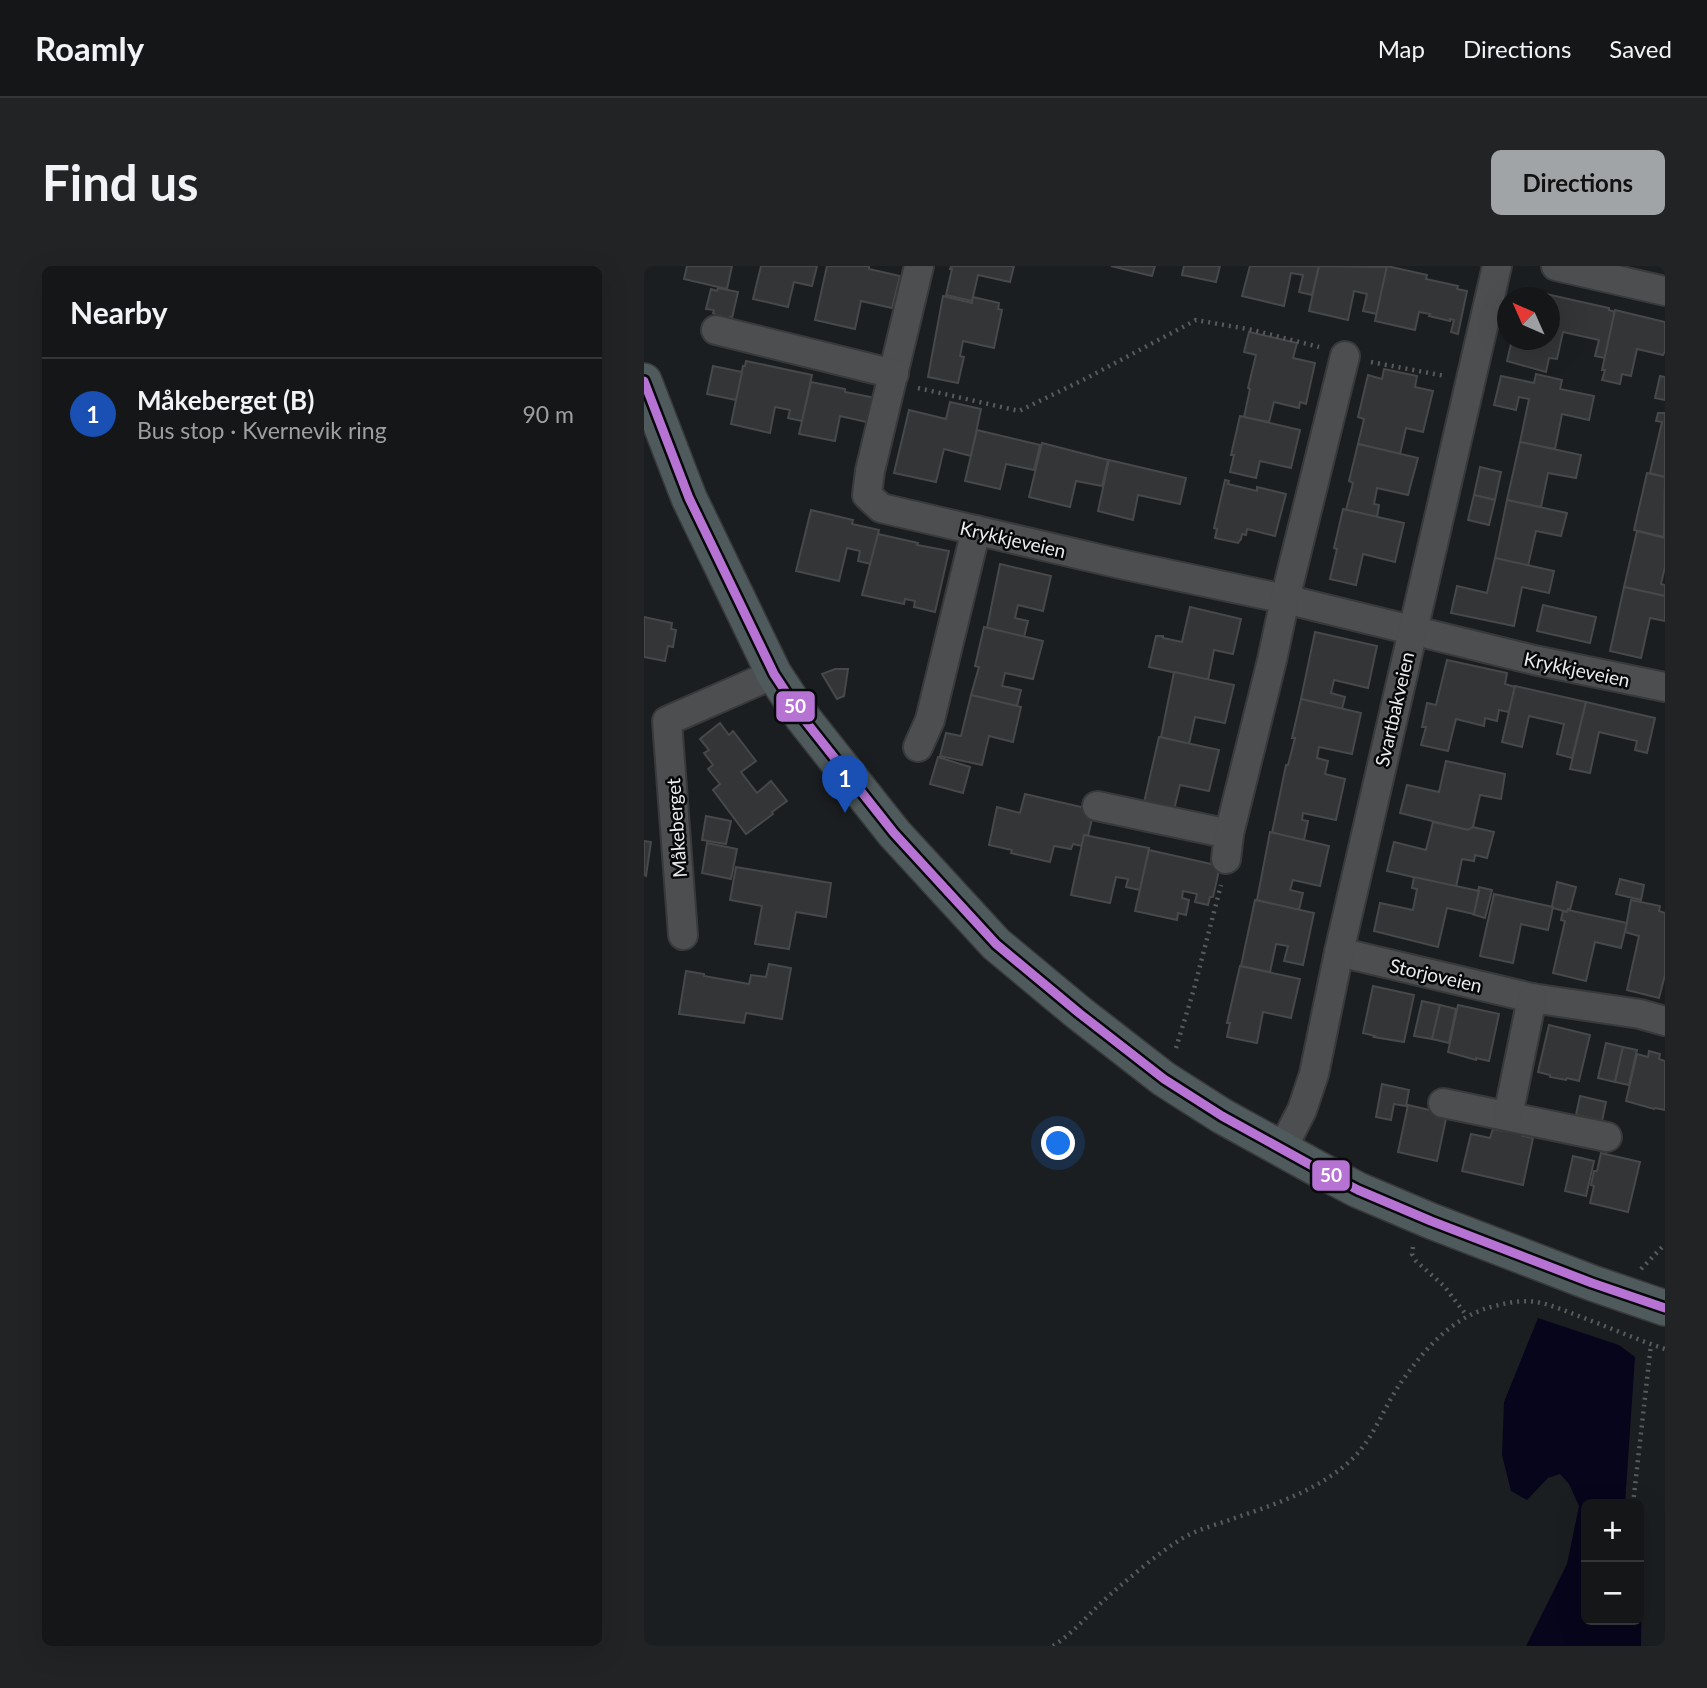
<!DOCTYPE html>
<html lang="en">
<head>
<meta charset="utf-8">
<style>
  body { margin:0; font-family:Lato,sans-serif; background:#212325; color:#f1f3f6 }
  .controls { position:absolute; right:21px; bottom:21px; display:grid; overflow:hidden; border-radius:10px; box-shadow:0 7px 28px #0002 }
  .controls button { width:63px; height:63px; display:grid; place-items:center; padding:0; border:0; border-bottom:2px solid #333537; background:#141618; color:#f1f3f6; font:35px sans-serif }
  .compass { position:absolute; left:853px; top:21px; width:63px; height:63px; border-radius:50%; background:#141618; box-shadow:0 7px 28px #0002; rotate:315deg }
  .you { position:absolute; left:415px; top:878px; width:24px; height:24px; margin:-18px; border:5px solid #fff; border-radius:50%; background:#1a73e8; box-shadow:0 0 0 10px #1a73e833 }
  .badge { display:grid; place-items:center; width:46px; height:46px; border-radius:50%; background:#a1a4a6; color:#fff; font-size:23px; font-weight:700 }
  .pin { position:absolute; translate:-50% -58px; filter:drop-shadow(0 2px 4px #0008) }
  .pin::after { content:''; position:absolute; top:37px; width:24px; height:21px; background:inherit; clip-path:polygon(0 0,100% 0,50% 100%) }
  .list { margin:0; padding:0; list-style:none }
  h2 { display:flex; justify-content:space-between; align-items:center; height:91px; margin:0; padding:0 28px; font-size:30px }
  h2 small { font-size:23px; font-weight:400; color:#9d9fa2 }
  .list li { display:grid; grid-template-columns:46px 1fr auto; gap:21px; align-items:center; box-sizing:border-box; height:112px; padding:0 28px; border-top:2px solid #333537 }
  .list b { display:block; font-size:26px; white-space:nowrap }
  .list p { margin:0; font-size:23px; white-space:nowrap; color:#9d9fa2 }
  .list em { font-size:23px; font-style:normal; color:#9d9fa2 }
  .map { position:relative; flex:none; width:1021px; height:1380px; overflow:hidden; border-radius:10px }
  header { display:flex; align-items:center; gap:42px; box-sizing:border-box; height:98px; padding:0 35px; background:#141618; border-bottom:2px solid #333537 }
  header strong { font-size:33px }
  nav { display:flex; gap:38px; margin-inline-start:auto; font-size:24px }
  .intro { display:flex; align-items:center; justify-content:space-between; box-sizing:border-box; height:168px; padding:0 42px }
  h1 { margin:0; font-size:49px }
  .button { padding:18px 32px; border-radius:10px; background:#a1a4a6; color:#111; font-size:24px; font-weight:700 }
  main { display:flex; gap:42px; padding:0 42px }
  aside { flex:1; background:#141618; border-radius:10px; box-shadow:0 7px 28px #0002 }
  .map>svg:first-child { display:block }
  .water { fill:#07051b }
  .building { fill:#333536; stroke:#464849; stroke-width:2 }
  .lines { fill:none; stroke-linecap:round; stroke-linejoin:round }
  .minor-casing { stroke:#38393a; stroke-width:32 }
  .major-casing { stroke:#38393a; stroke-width:38 }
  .path { stroke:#585a5c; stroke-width:4.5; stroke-dasharray:2 5; stroke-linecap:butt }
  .minor { stroke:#4c4e4f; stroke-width:28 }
  .major { stroke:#4f5a5c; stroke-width:35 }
  .bus-1-casing { stroke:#070809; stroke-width:14 }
  .bus-1 { stroke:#b673d3; stroke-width:9 }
  .labels { text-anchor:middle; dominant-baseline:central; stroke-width:5; stroke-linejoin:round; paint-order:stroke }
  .street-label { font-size:19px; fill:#e9ecee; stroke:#070809 }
  .line-badge { stroke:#070809; stroke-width:2.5 }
  .badge-label { font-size:19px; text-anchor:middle; font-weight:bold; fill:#fff }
</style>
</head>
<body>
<header>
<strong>Roamly</strong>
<nav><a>Map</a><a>Directions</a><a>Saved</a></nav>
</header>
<div class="intro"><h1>Find us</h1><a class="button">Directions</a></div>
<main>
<aside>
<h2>Nearby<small></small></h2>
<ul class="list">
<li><span class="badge" style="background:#1a4fb4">1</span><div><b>Måkeberget (B)</b><p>Bus stop · Kvernevik ring</p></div><em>90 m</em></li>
</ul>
</aside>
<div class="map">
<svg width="1021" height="1380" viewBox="0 0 1021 1380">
  <rect width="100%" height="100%" fill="#1b1e20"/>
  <path class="water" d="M 894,1052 L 975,1079 L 991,1091 L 981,1238 L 942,1238 L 942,1354 L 995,1354 L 995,1321 L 998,1328 L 997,1380 L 882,1380 L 923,1298 L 935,1240 L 925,1218 L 916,1208 L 904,1212 L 883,1234 L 867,1225 L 858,1189 L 860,1136 Z"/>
  <g class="building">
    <path d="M 43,0 L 88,0 L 83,23 L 40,13 Z"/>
    <path d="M 117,0 L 173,0 L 168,20 L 150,16 L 144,41 L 109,33 Z"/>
    <path d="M 183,0 L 225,0 L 225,3 L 256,10 L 248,42 L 217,35 L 211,63 L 171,54 Z"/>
    <path d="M 307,0 L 370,0 L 366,16 L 334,9 L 328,35 L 302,29 L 308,3 L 306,3 Z"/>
    <path d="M 467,0 L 511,0 L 508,10 Z"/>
    <path d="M 540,0 L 576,0 L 572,16 L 538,9 Z"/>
    <path d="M 606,0 L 675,0 L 668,29 L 655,26 L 659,9 L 647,7 L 640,40 L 598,30 Z"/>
    <path d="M 675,0 L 743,1 L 733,48 L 719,45 L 723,28 L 710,25 L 704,54 L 665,45 Z"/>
    <path d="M 743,0 L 783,9 L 782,13 L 814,20 L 813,23 L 823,25 L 814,68 L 807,66 L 810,54 L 806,53 L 806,55 L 785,50 L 786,48 L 775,46 L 771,64 L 731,55 Z"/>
    <path d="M 74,22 L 94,26 L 88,52 L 86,51 L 86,53 L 71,50 L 71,48 L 69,47 L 70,44 L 62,43 L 67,23 L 73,25 Z"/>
    <path d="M 902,28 L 965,42 L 965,44 L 971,46 L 961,92 L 951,90 L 955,74 L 919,66 L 913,93 L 905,92 L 902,106 L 863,95 L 868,74 L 906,74 L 906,32 L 901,32 Z"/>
    <path d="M 299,30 L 328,37 L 329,31 L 355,37 L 354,43 L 358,44 L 350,82 L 319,75 L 316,90 L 320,91 L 314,117 L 284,111 Z"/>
    <path d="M 971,44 L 1021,56 L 1021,85 L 1019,89 L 993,83 L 987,110 L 978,108 L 976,118 L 958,114 L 961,104 L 958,104 Z"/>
    <path d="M 605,66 L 653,77 L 649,92 L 671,97 L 662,138 L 656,136 L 655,142 L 630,136 L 625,156 L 600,151 L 606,123 L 604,122 L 612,89 L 600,86 Z"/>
    <path d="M 102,95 L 168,109 L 158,155 L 144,152 L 146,144 L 131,141 L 126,167 L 87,158 L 99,100 L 101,100 Z"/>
    <path d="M 69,100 L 98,106 L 92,134 L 63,128 Z"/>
    <path d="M 740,103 L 773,110 L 771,121 L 789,125 L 779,166 L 762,162 L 756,188 L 714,178 L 720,153 L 714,151 L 724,109 L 738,113 Z"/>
    <path d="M 892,108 L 918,114 L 916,123 L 950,130 L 945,154 L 918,148 L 911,183 L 876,176 L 885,133 L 875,131 L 872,144 L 850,139 L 857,110 L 890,117 Z"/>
    <path d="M 1016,110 L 1021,111 L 1021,134 L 1011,132 Z"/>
    <path d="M 167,116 L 201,123 L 201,126 L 232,132 L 227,157 L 196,150 L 191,175 L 155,168 Z"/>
    <path d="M 306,136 L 337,143 L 327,190 L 300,183 L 292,216 L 250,207 L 265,144 L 302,153 Z"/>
    <path d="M 1014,147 L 1021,147 L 1021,211 L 1006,207 L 1018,156 L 1012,155 Z"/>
    <path d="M 596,150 L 656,164 L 647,202 L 616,195 L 612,212 L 586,206 L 590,189 L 587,189 Z"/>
    <path d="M 333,164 L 396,179 L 390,204 L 362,198 L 356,223 L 321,215 Z"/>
    <path d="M 876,176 L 937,189 L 932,212 L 904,207 L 897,241 L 863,234 Z"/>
    <path d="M 398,177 L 464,194 L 458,220 L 432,215 L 426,241 L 385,231 Z"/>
    <path d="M 714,178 L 774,192 L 764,229 L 733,222 L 730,238 L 735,239 L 733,251 L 702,244 L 709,217 L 705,215 Z"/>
    <path d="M 465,194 L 542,212 L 536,238 L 494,229 L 489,254 L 454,245 Z"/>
    <path d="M 836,201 L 857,206 L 851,234 L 830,229 Z"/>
    <path d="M 1003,207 L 1021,211 L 1020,271 L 990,264 Z"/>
    <path d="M 581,214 L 585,215 L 584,218 L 613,225 L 613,221 L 642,228 L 631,270 L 603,263 L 602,269 L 598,268 L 597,273 L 594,277 L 571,272 L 573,263 L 570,262 Z"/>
    <path d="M 830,229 L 851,234 L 845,259 L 824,254 Z"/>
    <path d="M 863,234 L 923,247 L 917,270 L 892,265 L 884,300 L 851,292 Z"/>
    <path d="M 699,243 L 760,257 L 751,296 L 719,288 L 712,319 L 686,313 L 693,283 L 690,282 Z"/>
    <path d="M 167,244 L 209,254 L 208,258 L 235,264 L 227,298 L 214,295 L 216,285 L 203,282 L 195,315 L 152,305 Z"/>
    <path d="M 993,265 L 1021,272 L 1021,301 L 1017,318 L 1021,319 L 1021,330 L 980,321 Z"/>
    <path d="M 234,268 L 274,277 L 273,279 L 284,281 L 305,285 L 291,346 L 270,341 L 271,335 L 261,333 L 260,338 L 218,329 Z"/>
    <path d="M 851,292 L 910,305 L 905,327 L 878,321 L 870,360 L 807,347 L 813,320 L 843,327 Z"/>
    <path d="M 356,298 L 407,310 L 399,345 L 374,339 L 371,352 L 384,355 L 380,371 L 343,362 Z"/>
    <path d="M 980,321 L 1021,330 L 1021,355 L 1006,352 L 997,392 L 966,385 Z"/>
    <path d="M 899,339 L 952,351 L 946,377 L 893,365 Z"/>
    <path d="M 546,341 L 597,353 L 589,388 L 570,384 L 564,414 L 505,401 L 512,370 L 519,370 L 519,372 L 538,376 Z"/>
    <path d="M 0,351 L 28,357 L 27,363 L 32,364 L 29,381 L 24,380 L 21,395 L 0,391 Z"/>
    <path d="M 340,361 L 399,375 L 389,413 L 361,407 L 358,420 L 377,424 L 373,440 L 327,429 L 335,401 L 331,400 Z"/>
    <path d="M 671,366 L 733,380 L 724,422 L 690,414 L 687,427 L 701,431 L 698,443 L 657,433 Z"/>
    <path d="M 803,394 L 863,407 L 861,418 L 871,421 L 865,446 L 855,444 L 853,455 L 841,452 L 840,460 L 812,453 L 804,485 L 777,479 L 782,461 L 778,461 L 783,437 L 792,439 Z"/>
    <path d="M 191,403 L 204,403 L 200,430 L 193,433 L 178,408 Z"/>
    <path d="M 530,406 L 590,419 L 581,457 L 551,451 L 545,478 L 517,471 Z"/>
    <path d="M 871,420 L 942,436 L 928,492 L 913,488 L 920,458 L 885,450 L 878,481 L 858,476 Z"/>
    <path d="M 327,429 L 377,441 L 369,476 L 345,470 L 338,499 L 296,490 L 302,467 L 317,470 Z"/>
    <path d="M 657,433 L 717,447 L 708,488 L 675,481 L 673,492 L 684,495 L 681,508 L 701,513 L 692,554 L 659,547 L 658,554 L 664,555 L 660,574 L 628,567 L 642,499 L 644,499 L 651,472 L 648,472 Z"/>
    <path d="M 942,436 L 1011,452 L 1003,487 L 991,484 L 993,475 L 955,466 L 946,507 L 926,503 Z"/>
    <path d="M 76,457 L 85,469 L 89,465 L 112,495 L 97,506 L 113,527 L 127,515 L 143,535 L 128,546 L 129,548 L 102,568 L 69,524 L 76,518 L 64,503 L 69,499 L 60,487 L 65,484 L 56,473 Z"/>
    <path d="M 515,471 L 575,484 L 565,525 L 536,519 L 529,548 L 499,541 Z"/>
    <path d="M 294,491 L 326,501 L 319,527 L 286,518 Z"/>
    <path d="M 802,495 L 861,508 L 857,533 L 836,529 L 829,561 L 824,564 L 756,547 L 763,519 L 795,526 Z"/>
    <path d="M 381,528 L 450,544 L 444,570 L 440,569 L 438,580 L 429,578 L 427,583 L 410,580 L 406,596 L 367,587 L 368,584 L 345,579 L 353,541 L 376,547 Z"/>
    <path d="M 62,550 L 87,555 L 82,578 L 58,574 Z"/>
    <path d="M 789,556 L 824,564 L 829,561 L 850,566 L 843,592 L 831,589 L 830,595 L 818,593 L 812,621 L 743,605 L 750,576 L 782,584 Z"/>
    <path d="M 626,566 L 685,580 L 676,620 L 649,614 L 646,624 L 659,627 L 655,644 L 613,634 Z"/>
    <path d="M 440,569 L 505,582 L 496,624 L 482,621 L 484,613 L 472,611 L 466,637 L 427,629 Z"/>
    <path d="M 0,575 L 7,576 L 2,610 L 0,609 Z"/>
    <path d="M 63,577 L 93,583 L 87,613 L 58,607 Z"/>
    <path d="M 505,584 L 576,600 L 569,631 L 566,631 L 564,639 L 551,636 L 553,628 L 539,625 L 538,632 L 545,634 L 542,649 L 534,647 L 533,654 L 491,645 Z"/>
    <path d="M 92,601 L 187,617 L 182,651 L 152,646 L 145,683 L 111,678 L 118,640 L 86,634 Z"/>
    <path d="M 770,611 L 835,625 L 830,648 L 803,642 L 794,681 L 730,665 L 736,637 L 769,644 L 773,623 L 768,622 Z"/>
    <path d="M 976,613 L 1000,619 L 997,634 L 972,628 Z"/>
    <path d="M 913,616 L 932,621 L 926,644 L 924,643 L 923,646 L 909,642 L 908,640 Z"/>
    <path d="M 835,621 L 848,624 L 841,652 L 828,648 L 830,648 L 835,625 L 834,625 Z"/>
    <path d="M 850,628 L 909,641 L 904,664 L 877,658 L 869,697 L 836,690 Z"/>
    <path d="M 611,634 L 670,647 L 659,699 L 640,695 L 644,680 L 632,678 L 626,706 L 597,700 Z"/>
    <path d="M 987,634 L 1016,640 L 1015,645 L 1021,647 L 1021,709 L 1015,732 L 983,724 L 995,670 L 981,666 Z"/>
    <path d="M 924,644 L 983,657 L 977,682 L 951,676 L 942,715 L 909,707 L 921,655 L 917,654 L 919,645 L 923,646 Z"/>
    <path d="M 125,698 L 147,702 L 138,753 L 102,747 L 100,757 L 35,748 L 42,705 L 60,708 L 60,710 L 105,718 L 107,709 L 122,711 Z"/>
    <path d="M 596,700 L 656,713 L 647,752 L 619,746 L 613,777 L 583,771 L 586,757 L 583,757 Z"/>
    <path d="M 729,720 L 770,729 L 760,776 L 730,771 L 731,770 L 719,767 Z"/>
    <path d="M 778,735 L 796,739 L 788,773 L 770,770 Z"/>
    <path d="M 796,739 L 812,743 L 805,777 L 788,773 Z"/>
    <path d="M 814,739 L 855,748 L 845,795 L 832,792 L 832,794 L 804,786 Z"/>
    <path d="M 905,759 L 946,769 L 935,815 L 923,812 L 922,814 L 906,811 L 906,809 L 894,806 Z"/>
    <path d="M 962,777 L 979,781 L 971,816 L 954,812 Z"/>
    <path d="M 979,781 L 993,784 L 985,819 L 971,816 Z"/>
    <path d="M 1005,785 L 1016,788 L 1015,793 L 1021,795 L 1021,844 L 1011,842 L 1010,843 L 982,835 L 993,788 L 1004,791 Z"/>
    <path d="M 738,818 L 765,824 L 762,840 L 750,838 L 747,854 L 732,851 Z"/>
    <path d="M 936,830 L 962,836 L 958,855 L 932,849 Z"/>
    <path d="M 764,839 L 803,848 L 793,895 L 754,886 Z"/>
    <path d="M 861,861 L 880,866 L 879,870 L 889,872 L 879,919 L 818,905 L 827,868 L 846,872 L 849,863 L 859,865 Z"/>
    <path d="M 957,887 L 996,896 L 984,946 L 946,937 L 950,920 L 947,919 L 950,905 L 953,905 Z"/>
    <path d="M 929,890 L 950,895 L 942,930 L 921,925 Z"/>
  </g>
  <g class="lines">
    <defs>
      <g id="minor">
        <path d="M 275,0 L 226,205 L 223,229 L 237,242 L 481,299 L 641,333 L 890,394 L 1021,421"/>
        <path d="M 912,0 L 1021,25"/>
        <path d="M 72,64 L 250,108"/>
        <path d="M 274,481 L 286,454 L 332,264"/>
        <path d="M 453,540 L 585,568"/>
        <path d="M 582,593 L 585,568 L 628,394 L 641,333 L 701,90"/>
        <path d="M 39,669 L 23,455 L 130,408"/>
        <path d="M 695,686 L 888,732 L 996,748 L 1021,755"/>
        <path d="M 799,837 L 963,871"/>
        <path d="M 864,850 L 888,732"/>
        <path d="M 638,883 L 658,844 L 670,808 L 695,686 L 853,0"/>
      </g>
      <path id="major" d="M 0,115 L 45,232 L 130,408 L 159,452 L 250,567 L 352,678 L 435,747 L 520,813 L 578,850 L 674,903 L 714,924 L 787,955 L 948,1017 L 1021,1042"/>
    </defs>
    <use href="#minor" class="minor-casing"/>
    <use href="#major" class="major-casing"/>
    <g class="path">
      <path d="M 727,96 L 801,110"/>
      <path d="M 274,122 L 375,145 L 441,113 L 552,54 L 609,64 L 675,81"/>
      <path d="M 532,782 L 550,723 L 577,619"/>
      <path d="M 769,981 L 768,988 L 772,995 L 800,1020 L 823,1050"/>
      <path d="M 997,1003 L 1021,978"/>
      <path d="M 989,1238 L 1007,1078"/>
      <path d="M 409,1380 C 431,1366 448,1344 468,1327 C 490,1308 514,1287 539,1272 C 554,1263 572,1259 588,1253 C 629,1239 673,1225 706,1195 C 729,1175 740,1140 758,1115 C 783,1080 811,1048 855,1039 C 867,1036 879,1034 892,1036 C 905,1038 919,1044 932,1049 C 962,1060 991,1073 1021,1083"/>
    </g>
    <use href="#minor" class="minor"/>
    <use href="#major" class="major"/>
    <defs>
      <path id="bus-1" d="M 0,115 L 45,232 L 130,408 L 159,452 L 250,567 L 352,678 L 435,747 L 520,813 L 578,850 L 674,903 L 714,924 L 787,955 L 948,1017 L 1021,1042"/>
    </defs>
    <use href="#bus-1" class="bus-1-casing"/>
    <use href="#bus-1" class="bus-1"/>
  </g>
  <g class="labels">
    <g class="street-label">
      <text transform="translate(369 273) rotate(13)">Krykkjeveien</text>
      <text transform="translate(933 403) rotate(12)">Krykkjeveien</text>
      <text transform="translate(750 443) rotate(-77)">Svartbakveien</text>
      <text transform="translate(32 562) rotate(-94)">Måkeberget</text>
      <text transform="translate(792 709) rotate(13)">Storjoveien</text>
    </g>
  </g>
  <g class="line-badge">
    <rect x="131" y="424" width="41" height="33" rx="7" fill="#b673d3"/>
    <rect x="667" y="893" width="40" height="33" rx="7" fill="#b673d3"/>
  </g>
  <g class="badge-label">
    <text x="151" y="447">50</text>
    <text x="687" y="916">50</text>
  </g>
</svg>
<div class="controls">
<button>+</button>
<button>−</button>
</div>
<svg class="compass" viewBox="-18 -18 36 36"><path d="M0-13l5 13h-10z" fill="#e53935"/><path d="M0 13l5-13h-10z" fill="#9d9fa2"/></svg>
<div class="you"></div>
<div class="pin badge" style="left:201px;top:547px;background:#1a4fb4">1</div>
</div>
</main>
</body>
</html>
